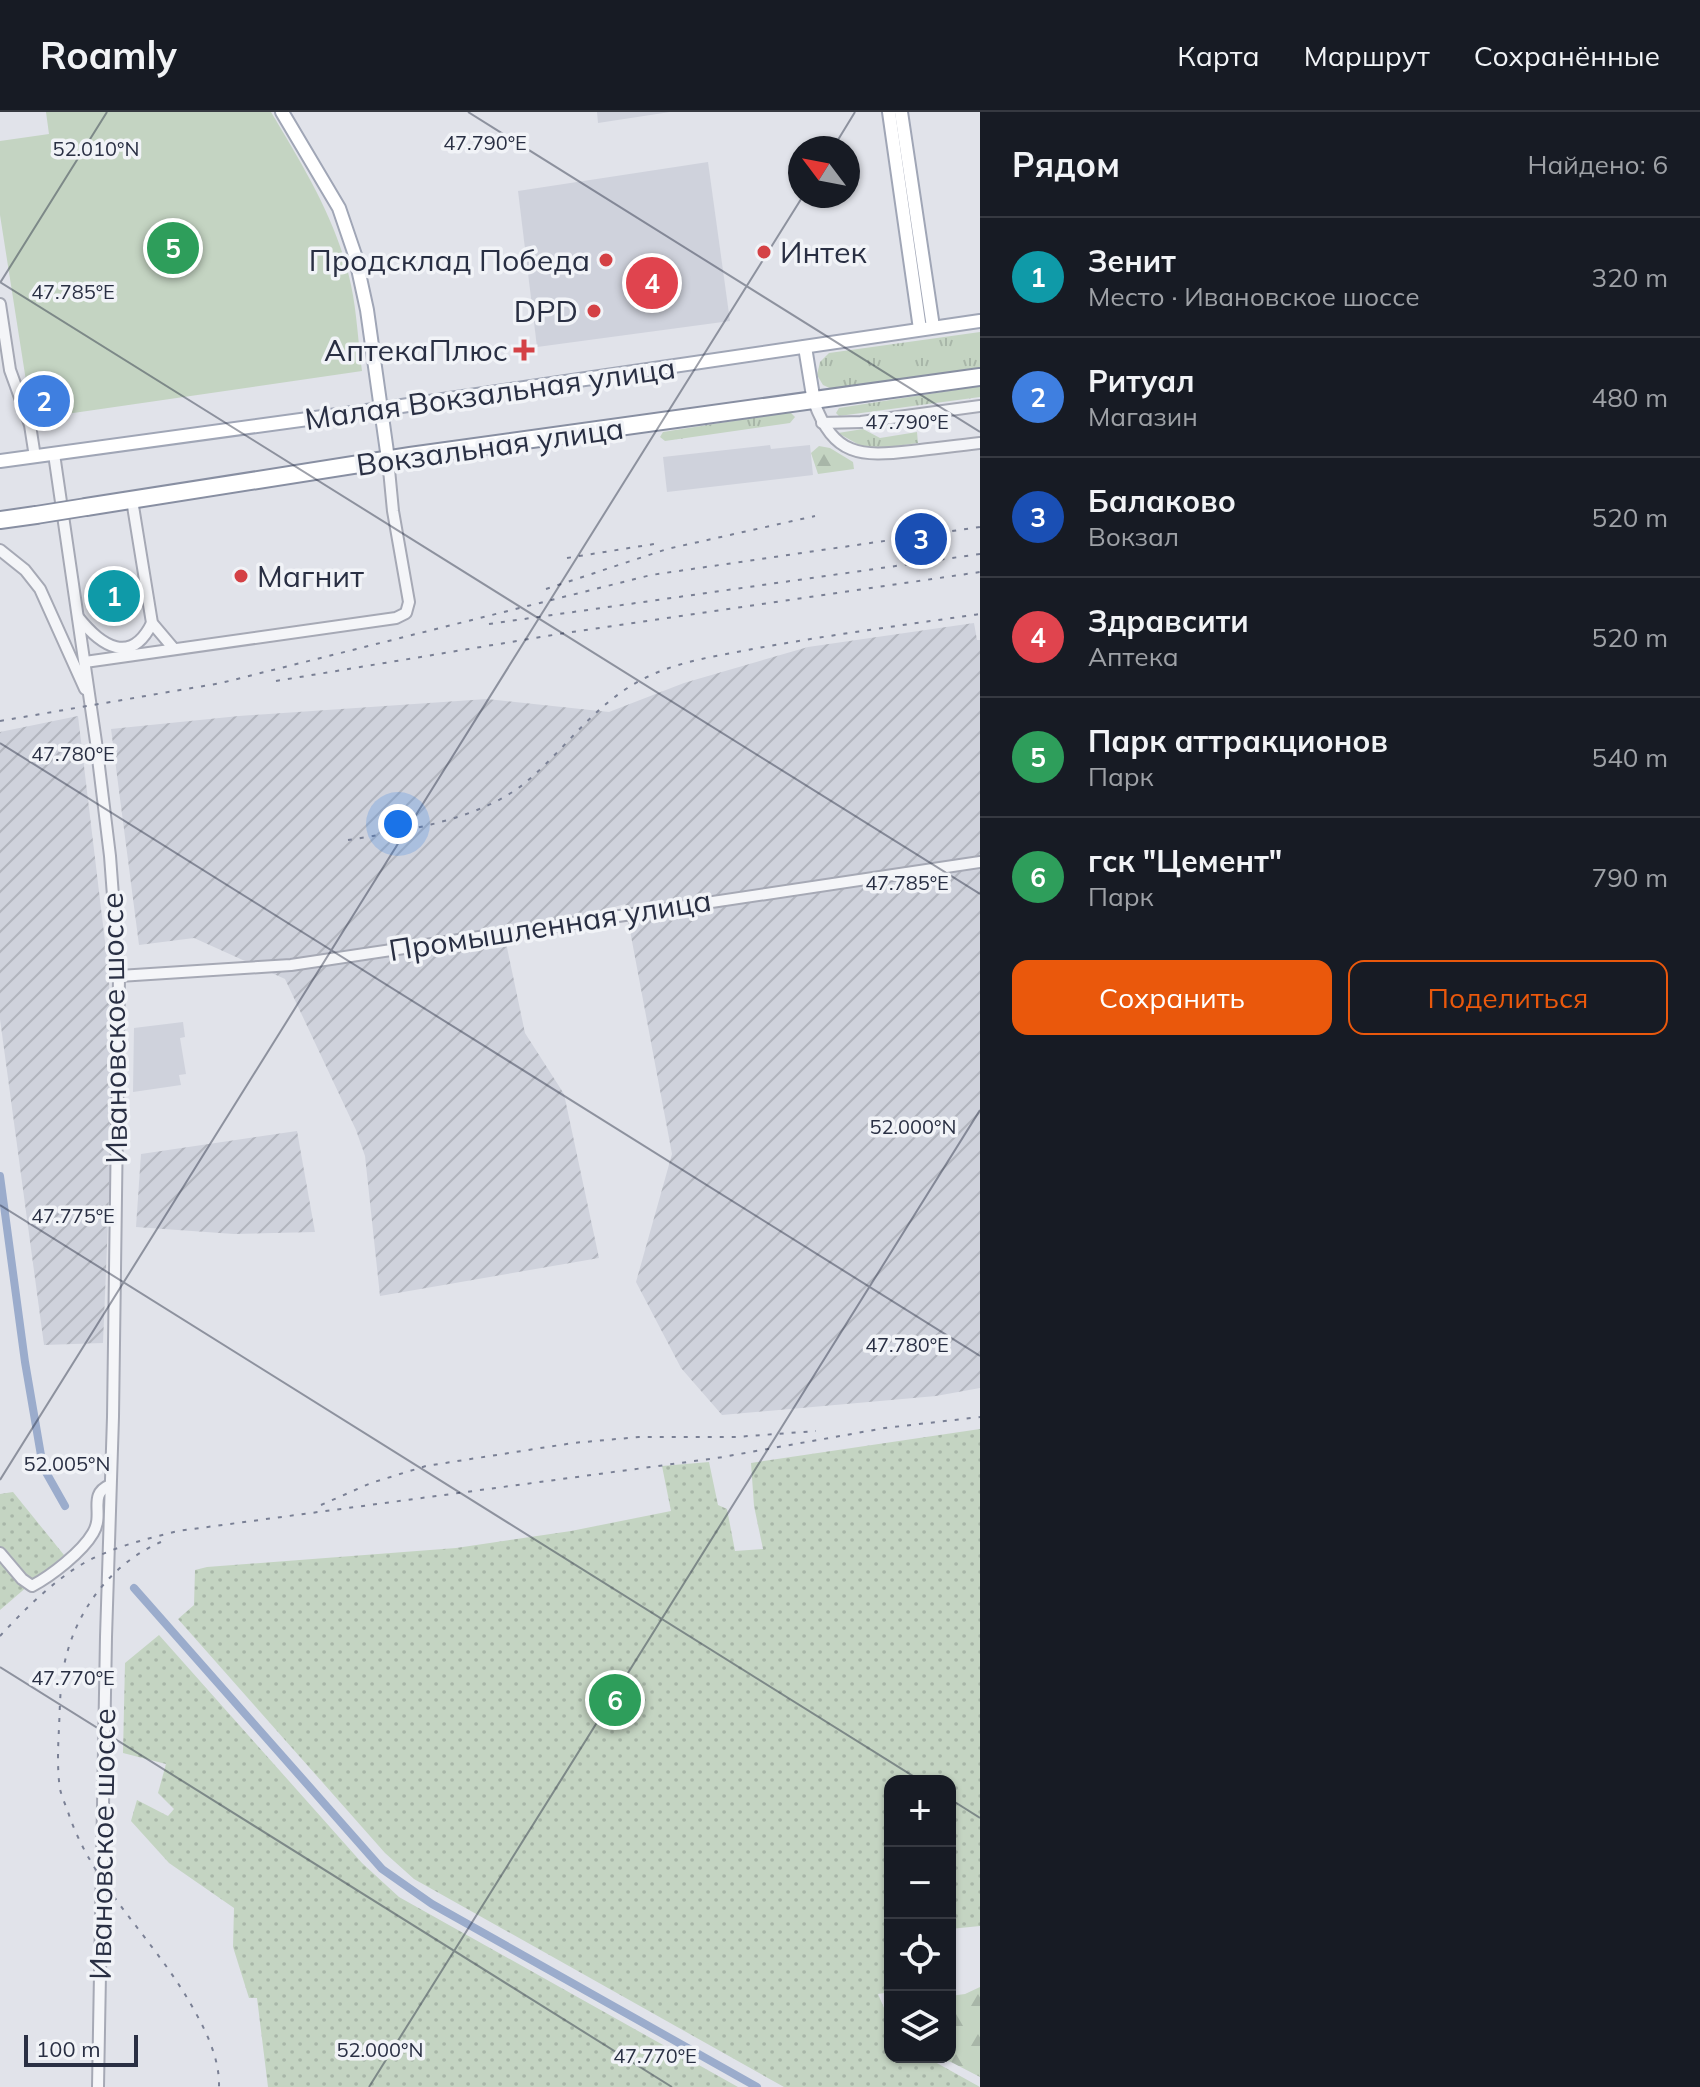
<!DOCTYPE html>
<html lang="ru">
<head>
<meta charset="utf-8">
<style>
  body { margin:0; font-family:Mulish,sans-serif; background:#20242c; color:#f1f3f6 }
  .controls { position:absolute; right:24px; bottom:24px; display:grid; overflow:hidden; border-radius:16px; box-shadow:0 2px 6px #0004 }
  .controls button { width:72px; height:72px; display:grid; place-items:center; padding:0; border:0; border-bottom:2px solid #363941; background:#171b24; color:#f1f3f6; font:40px sans-serif }
  .compass { position:absolute; left:788px; top:24px; width:72px; height:72px; border-radius:50%; background:#171b24; box-shadow:0 2px 6px #0004; rotate:302deg }
  .scale { position:absolute; left:24px; bottom:20px; width:114px; box-sizing:border-box; padding-left:8px; border:4px solid #292f43; border-top:0; font-size:22px; line-height:28px; white-space:nowrap; color:#292f43; -webkit-text-stroke:6px #f1f3f7; paint-order:stroke }
  .you { position:absolute; left:398px; top:712px; width:28px; height:28px; margin:-20px; border:6px solid #fff; border-radius:50%; background:#1a73e8; box-shadow:0 0 0 12px #1a73e833 }
  .badge { display:grid; place-items:center; width:52px; height:52px; border-radius:50%; background:#ea580c; color:#fff; font-size:26px; font-weight:700 }
  .pin { position:absolute; translate:-50% -50%; border:4px solid #fff; box-shadow:0 2px 8px #0006 }
  .list { margin:0; padding:0; list-style:none }
  h2 { display:flex; justify-content:space-between; align-items:center; height:104px; margin:0; padding:0 32px; font-size:34px }
  h2 small { font-size:26px; font-weight:400; color:#9ea1a6 }
  .list li { display:grid; grid-template-columns:52px 1fr auto; gap:24px; align-items:center; box-sizing:border-box; height:120px; padding:0 32px; border-top:2px solid #363941 }
  .list b { display:block; font-size:30px; white-space:nowrap }
  .list p { margin:0; font-size:26px; white-space:nowrap; color:#9ea1a6 }
  .list em { font-size:26px; font-style:normal; color:#9ea1a6 }
  .actions { display:flex; gap:16px; padding:24px 32px }
  .actions a { flex:1; padding:18px 0; border:2px solid #ea580c; border-radius:16px; text-align:center; font-size:28px; color:#ea580c }
  .actions .main { background:#ea580c; color:#fff }
  .icon { flex:none; width:44px; height:44px; fill:none; stroke:currentColor; stroke-width:2; stroke-linecap:round; stroke-linejoin:round }
  .map { position:relative; flex:none; width:980px; height:1975px; overflow:hidden }
  header { display:flex; align-items:center; gap:48px; box-sizing:border-box; height:112px; padding:0 40px; background:#171b24; border-bottom:2px solid #363941 }
  header strong { font-size:38px }
  nav { display:flex; gap:44px; margin-inline-start:auto; font-size:28px }
  main { display:flex }
  aside { flex:1; background:#171b24 }
  .map>svg:first-child { display:block }
  .built { fill:#cfd2dc }
  .industrial { fill:url(#industrial-furrows) }
  .grass { fill:url(#grass-tufts) }
  .forest { fill:url(#forest-firs) }
  .park { fill:#c4d4c2 }
  .garden { fill:url(#garden-dots) }
  .lines { fill:none; stroke-linecap:round; stroke-linejoin:round }
  .canal { stroke:#9baccc; stroke-width:8 }
  .minor-casing { stroke:#a6a9b5; stroke-width:14 }
  .major-casing { stroke:#a0a6b6; stroke-width:16 }
  .highway-casing { stroke:#888fa2; stroke-width:20 }
  .minor { stroke:#f4f5f8; stroke-width:10 }
  .major { stroke:#fff; stroke-width:12 }
  .highway { stroke:#fff; stroke-width:16 }
  .rail { stroke:#7a8095; stroke-width:2; stroke-dasharray:4 8; stroke-linecap:butt }
  .highway-bridge-casing { stroke:#888fa2; stroke-width:20; stroke-linecap:butt }
  .highway-bridge { stroke:#fff; stroke-width:16 }
  .ticks { fill:none; stroke:#292f43; stroke-width:2; stroke-opacity:0.45 }
  .poi-dot { fill:#d44145; stroke:#f1f3f7; stroke-width:3 }
  .labels { text-anchor:middle; dominant-baseline:central; stroke-width:7; stroke-linejoin:round; paint-order:stroke }
  .poi-label { font-size:30px; fill:#292f43; stroke:#f1f3f7; text-anchor:end }
  .street-label { font-size:30px; fill:#292f43; stroke:#f1f3f7 }
  .ticks-label { font-size:20px; text-anchor:middle; fill:#292f43; stroke:#f1f3f7; stroke-width:7; stroke-linejoin:round; paint-order:stroke }
</style>
</head>
<body>
<header>
<strong>Roamly</strong>
<nav><a>Карта</a><a>Маршрут</a><a>Сохранённые</a></nav>
</header>
<main>
<div class="map">
<svg width="980" height="1975" viewBox="0 0 980 1975">
  <defs>
    <pattern id="industrial-furrows" width="10" height="10" patternUnits="userSpaceOnUse" patternTransform="scale(2)"><rect width="10" height="10" fill="#cfd2dc"/><path d="M-1 1l2-2M0 10L10 0M9 11l2-2" fill="none" stroke="#b2b5be"/></pattern>
    <pattern id="grass-tufts" width="24" height="20" patternUnits="userSpaceOnUse" patternTransform="scale(2)"><rect width="24" height="20" fill="#c4d4c2"/><path d="M3 7l-1-3M5 7V3M7 7l1-3M15 17l-1-3M17 17v-4M19 17l1-3" fill="none" stroke="#a8b6a8"/></pattern>
    <pattern id="forest-firs" width="22" height="20" patternUnits="userSpaceOnUse" patternTransform="scale(2)"><rect width="22" height="20" fill="#c4d4c2"/><path d="M5 1l3.5 6h-7zM16 11l3.5 6h-7z" fill="#a8b6a8"/></pattern>
    <pattern id="garden-dots" width="8" height="8" patternUnits="userSpaceOnUse" patternTransform="scale(2)"><rect width="8" height="8" fill="#c4d4c2"/><path d="M2 2h.1M6 6h.1" fill="none" stroke="#a8b6a8" stroke-width="1.8" stroke-linecap="round"/></pattern>
  </defs>
  <rect width="100%" height="100%" fill="#e1e3ea"/>
  <g class="built">
    <path d="M 597,0 L 670,0 L 598,11 Z"/>
    <path d="M 708,50 L 730,209 L 537,235 L 518,79 Z"/>
    <path d="M 770,333 L 771,337 L 810,333 L 813,363 L 667,380 L 663,345 Z"/>
    <path d="M 183,910 L 185,925 L 180,926 L 186,962 L 179,963 L 181,973 L 133,980 L 134,916 Z"/>
  </g>
  <g class="industrial">
    <path d="M 974,511 L 977,528 L 980,528 L 980,1276 L 936,1284 L 722,1303 L 681,1256 L 636,1170 L 672,1042 L 625,792 L 505,826 L 525,921 L 564,982 L 599,1146 L 380,1184 L 365,1044 L 356,1018 L 285,867 L 194,826 L 139,833 L 111,617 L 239,604 L 487,587 L 609,600 L 684,571 L 808,535 Z"/>
    <path d="M 78,604 L 109,863 L 111,1036 L 103,1231 L 44,1233 L 0,907 L 0,620 Z"/>
    <path d="M 297,1019 L 315,1120 L 234,1122 L 136,1115 L 141,1042 Z"/>
  </g>
  <g class="grass">
    <path d="M 980,220 L 980,256 L 834,278 L 823,273 L 817,263 L 820,250 L 829,241 Z"/>
    <path d="M 980,274 L 980,285 L 839,304 L 836,301 L 839,296 Z"/>
    <path d="M 790,300 L 795,305 L 790,311 L 665,329 L 660,325 L 663,320 Z"/>
    <path d="M 863,317 L 880,326 L 917,320 L 918,331 L 868,338 L 838,321 Z"/>
  </g>
  <g class="forest">
    <path d="M 819,334 L 830,336 L 853,350 L 854,357 L 818,362 L 811,341 Z"/>
    <path d="M 980,1875 L 980,1965 L 951,1950 L 934,1945 L 950,1945 L 950,1884 L 965,1882 Z"/>
  </g>
  <path class="park" d="M 46,0 L 271,0 C 303,54 338,110 351,173 C 357,201 358,231 362,259 L 32,307 L 0,103 L 0,29 L 49,22 Z"/>
  <g class="garden">
    <path d="M 980,1317 L 980,1814 L 950,1817 L 950,1669 L 890,1669 L 890,1880 L 878,1882 L 890,1910 L 890,1945 L 926,1945 L 980,1975 L 784,1975 L 414,1767 L 385,1741 L 178,1507 L 194,1493 L 195,1458 L 207,1455 L 456,1436 L 571,1419 L 671,1399 L 662,1354 L 709,1350 L 718,1393 L 727,1397 L 735,1439 L 763,1437 L 754,1394 L 751,1351 Z"/>
    <path d="M 13,1380 L 64,1443 L 0,1498 L 0,1382 Z"/>
    <path d="M 159,1523 L 362,1751 L 399,1785 L 738,1975 L 268,1975 L 257,1886 L 249,1886 L 233,1835 L 234,1796 L 169,1751 L 131,1709 L 137,1688 L 168,1704 L 174,1697 L 158,1681 L 166,1652 L 123,1641 L 125,1551 Z"/>
  </g>
  <g class="lines">
    <g class="canal">
      <path d="M 0,1064 L 25,1250 L 43,1355 L 65,1394"/>
      <path d="M 134,1476 L 382,1757 L 432,1792 L 757,1975"/>
    </g>
    <defs>
      <g id="minor">
        <path d="M 0,192 L 10,258 L 30,313 L 35,345"/>
        <path d="M 814,290 C 834,344 860,345 912,339 C 935,336 957,334 980,331"/>
        <path d="M 822,311 L 861,310 L 980,294"/>
        <path d="M 54,342 L 96,630 L 110,744 L 119,864 L 113,1305 L 106,1525 L 98,1975"/>
        <path d="M 132,388 L 152,511 L 174,537"/>
        <path d="M 0,438 L 25,458 L 40,477 L 85,577"/>
        <path d="M 78,505 C 101,534 131,554 152,511"/>
        <path d="M 85,550 L 396,506 L 406,501 L 409,490 L 393,399 L 388,347"/>
        <path d="M 119,864 L 291,853 L 980,750"/>
        <path d="M 0,1441 L 22,1467 L 32,1474 C 51,1464 82,1440 93,1421 C 105,1401 87,1383 110,1373"/>
      </g>
      <g id="major">
        <path d="M 282,0 L 339,96 L 355,143 L 367,198 L 388,347"/>
        <path d="M 889,0 L 920,217"/>
        <path d="M 901,0 L 933,215"/>
        <path d="M 805,235 L 814,290"/>
        <path d="M 0,349 L 381,297 L 980,209"/>
      </g>
      <g id="highway">
        <path d="M 86,395 L 410,344 L 980,265"/>
        <path d="M 0,408 L 36,403"/>
      </g>
    </defs>
    <use href="#minor" class="minor-casing"/>
    <use href="#major" class="major-casing"/>
    <use href="#highway" class="highway-casing"/>
    <use href="#minor" class="minor"/>
    <use href="#major" class="major"/>
    <use href="#highway" class="highway"/>
    <g class="rail">
      <path d="M 567,446 L 654,432"/>
      <path d="M 546,477 L 667,437 L 815,404"/>
      <path d="M 489,512 L 980,442"/>
      <path d="M 276,569 L 565,521 L 980,460"/>
      <path d="M 0,609 L 221,571 L 651,463 L 980,415"/>
      <path d="M 348,728 C 405,719 479,708 525,671 C 569,634 594,591 647,565 C 680,549 717,544 753,537 C 828,523 904,513 980,502"/>
      <path d="M 321,1393 L 371,1371 L 426,1354 L 573,1331 L 639,1325 L 736,1325 L 816,1319"/>
      <path d="M 161,1430 C 112,1451 77,1497 65,1549 C 60,1571 60,1593 59,1616 C 58,1635 57,1657 60,1677 C 62,1686 67,1696 70,1706 C 95,1774 149,1823 186,1884 C 202,1911 220,1943 219,1975"/>
      <path d="M 0,1524 C 24,1498 53,1469 84,1451 C 113,1435 146,1427 178,1419 L 717,1346 L 885,1316 L 980,1305"/>
    </g>
    <defs>
      <path id="highway-bridge" d="M 36,403 L 86,395"/>
    </defs>
    <use href="#highway-bridge" class="highway-bridge-casing"/>
    <use href="#highway-bridge" class="highway-bridge"/>
  </g>
  <path class="ticks" d="M 468,0 L 980,320M 833,36 L 855,0M 0,170 L 980,782M 0,171 L 107,0M 0,631 L 980,1244M 0,1093 L 921,1669M 0,1368 L 803,84M 0,1555 L 672,1975M 950,1687 L 980,1706M 369,1975 L 980,998"/>
  <g class="poi-dot">
    <circle cx="764" cy="140" r="8"/>
    <circle cx="606" cy="148" r="8"/>
    <circle cx="594" cy="199" r="8"/>
    <path d="M520 226h8v8h8v8h-8v8h-8v-8h-8v-8h8z"/>
    <circle cx="241" cy="464" r="8"/>
  </g>
  <g class="labels">
    <g class="poi-label">
      <text x="780" y="140" text-anchor="start">Интек</text>
      <text x="590" y="148">Продсклад Победа</text>
      <text x="578" y="199">DPD</text>
      <text x="508" y="238">АптекаПлюс</text>
      <text x="257" y="464" text-anchor="start">Магнит</text>
    </g>
    <g class="street-label">
      <text transform="translate(490 281) rotate(-8)">Малая Вокзальная улица</text>
      <text transform="translate(490 334) rotate(-8)">Вокзальная улица</text>
      <text transform="translate(550 813) rotate(-9)">Промышленная улица</text>
      <text transform="translate(114 916) rotate(-91)">Ивановское шоссе</text>
      <text transform="translate(102 1732) rotate(-89)">Ивановское шоссе</text>
    </g>
  </g>
  <g class="ticks-label">
    <text x="485" y="38">47.790°E</text>
    <text x="96" y="44">52.010°N</text>
    <text x="73" y="187">47.785°E</text>
    <text x="907" y="317">47.790°E</text>
    <text x="73" y="649">47.780°E</text>
    <text x="907" y="778">47.785°E</text>
    <text x="913" y="1022">52.000°N</text>
    <text x="73" y="1111">47.775°E</text>
    <text x="907" y="1240">47.780°E</text>
    <text x="67" y="1359">52.005°N</text>
    <text x="73" y="1573">47.770°E</text>
    <text x="380" y="1945">52.000°N</text>
    <text x="655" y="1951">47.770°E</text>
  </g>
</svg>
<div class="controls">
<button>+</button>
<button>−</button>
<button><svg class="icon" aria-label="locate" viewBox="0 0 24 24"><circle cx="12" cy="12" r="6"/><path d="M12 2v4M12 18v4M2 12h4M18 12h4"/></svg></button>
<button><svg class="icon" aria-label="layers" viewBox="0 0 24 24"><path d="M12 4l9 5-9 5-9-5zM3 14l9 5 9-5"/></svg></button>
</div>
<svg class="compass" viewBox="-18 -18 36 36"><path d="M0-13l5 13h-10z" fill="#e53935"/><path d="M0 13l5-13h-10z" fill="#9ea1a6"/></svg>
<div class="scale">100 m</div>
<div class="you"></div>
<div class="pin badge" style="left:114px;top:484px;background:#0f9aa8">1</div>
<div class="pin badge" style="left:44px;top:289px;background:#3f7fe0">2</div>
<div class="pin badge" style="left:921px;top:427px;background:#1a4fb4">3</div>
<div class="pin badge" style="left:652px;top:171px;background:#e0444e">4</div>
<div class="pin badge" style="left:173px;top:136px;background:#2e9e5b">5</div>
<div class="pin badge" style="left:615px;top:1588px;background:#2e9e5b">6</div>
</div>
<aside>
<h2>Рядом<small>Найдено: 6</small></h2>
<ul class="list">
<li><span class="badge" style="background:#0f9aa8">1</span><div><b>Зенит</b><p>Место · Ивановское шоссе</p></div><em>320 m</em></li>
<li><span class="badge" style="background:#3f7fe0">2</span><div><b>Ритуал</b><p>Магазин</p></div><em>480 m</em></li>
<li><span class="badge" style="background:#1a4fb4">3</span><div><b>Балаково</b><p>Вокзал</p></div><em>520 m</em></li>
<li><span class="badge" style="background:#e0444e">4</span><div><b>Здравсити</b><p>Аптека</p></div><em>520 m</em></li>
<li><span class="badge" style="background:#2e9e5b">5</span><div><b>Парк аттракционов</b><p>Парк</p></div><em>540 m</em></li>
<li><span class="badge" style="background:#2e9e5b">6</span><div><b>гск &quot;Цемент&quot;</b><p>Парк</p></div><em>790 m</em></li>
</ul>
<div class="actions"><a class="main">Сохранить</a><a>Поделиться</a></div>
</aside>
</main>
</body>
</html>
